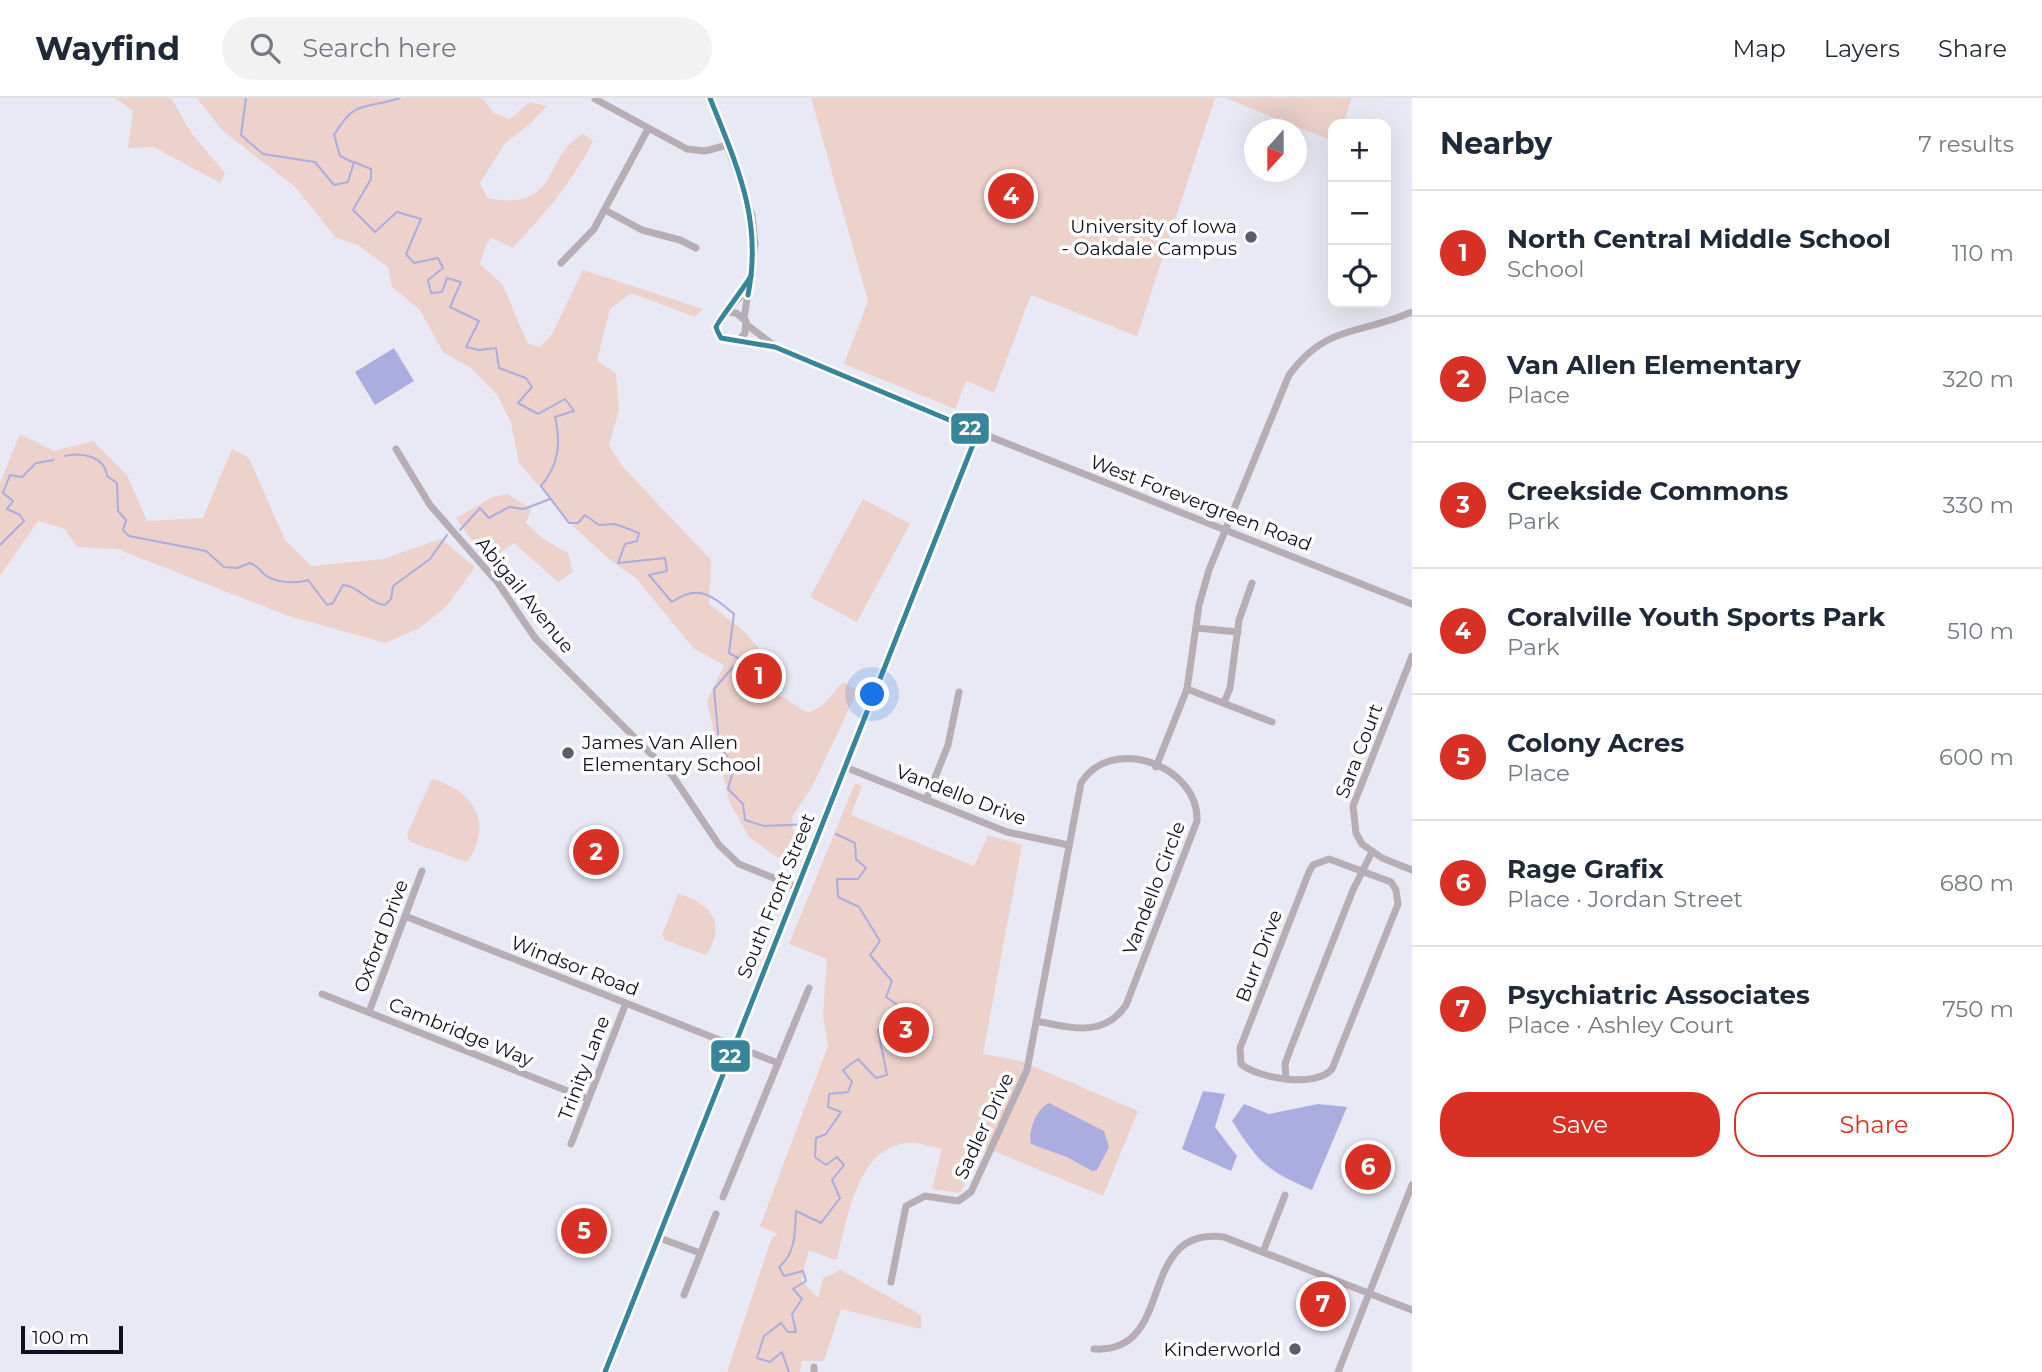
<!DOCTYPE html>
<html lang="en">
<head>
<meta charset="utf-8">
<style>
  body { margin:0; font-family:Montserrat,sans-serif; background:#f2f2f3; color:#1f2937 }
  .controls { position:absolute; right:21px; top:21px; display:grid; overflow:hidden; border-radius:14px; box-shadow:0 7px 28px #0002 }
  .controls button { width:63px; height:63px; display:grid; place-items:center; padding:0; border:0; border-bottom:2px solid #e0e1e3; background:#fff; color:#1f2937; font:35px sans-serif }
  .compass { position:absolute; left:1244px; top:21px; width:63px; height:63px; border-radius:50%; background:#fff; box-shadow:0 7px 28px #0002; rotate:201deg }
  .scale { position:absolute; left:21px; bottom:18px; width:102px; box-sizing:border-box; padding-left:7px; border:4px solid #101020; border-top:0; font-size:19px; line-height:24px; white-space:nowrap; color:#101020; -webkit-text-stroke:5px #fff; paint-order:stroke }
  .you { position:absolute; left:873px; top:597px; width:24px; height:24px; margin:-18px; border:5px solid #fff; border-radius:50%; background:#1a73e8; box-shadow:0 0 0 10px #1a73e833 }
  .badge { display:grid; place-items:center; width:46px; height:46px; border-radius:50%; background:#d93025; color:#fff; font-size:23px; font-weight:700 }
  .pin { position:absolute; translate:-50% -50%; border:4px solid #fff; box-shadow:0 2px 7px #0006 }
  .list { margin:0; padding:0; list-style:none }
  h2 { display:flex; justify-content:space-between; align-items:center; height:91px; margin:0; padding:0 28px; font-size:30px }
  h2 small { font-size:23px; font-weight:400; color:#747a83 }
  .list li { display:grid; grid-template-columns:46px 1fr auto; gap:21px; align-items:center; box-sizing:border-box; height:126px; padding:0 28px; border-top:2px solid #e0e1e3 }
  .list b { display:block; font-size:26px; white-space:nowrap }
  .list p { margin:0; font-size:23px; white-space:nowrap; color:#747a83 }
  .list em { font-size:23px; font-style:normal; color:#747a83 }
  .actions { display:flex; gap:14px; padding:21px 28px }
  .actions a { flex:1; padding:16px 0; border:2px solid #d93025; border-radius:28px; text-align:center; font-size:24px; color:#d93025 }
  .actions .main { background:#d93025; color:#fff }
  .icon { flex:none; width:38px; height:38px; fill:none; stroke:currentColor; stroke-width:2; stroke-linecap:round; stroke-linejoin:round }
  .map { position:relative; flex:none; width:1412px; height:1274px; overflow:hidden }
  header { display:flex; align-items:center; gap:42px; box-sizing:border-box; height:98px; padding:0 35px; background:#fff; border-bottom:2px solid #e0e1e3 }
  header strong { font-size:33px }
  nav { display:flex; gap:38px; margin-inline-start:auto; font-size:24px }
  .search { width:490px; height:63px; background:#f2f2f3; display:flex; align-items:center; gap:18px; box-sizing:border-box; padding:0 24px; border-radius:38px; color:#747a83; font-size:26px }
  main { display:flex }
  aside { flex:1; background:#fff }
  .map>svg:first-child { display:block }
  .green { fill:#edd2cc }
  .water { fill:#abade0 }
  .lines { fill:none; stroke-linecap:round; stroke-linejoin:round }
  .stream { stroke:#abade0; stroke-width:2 }
  .minor { stroke:#b7adb4; stroke-width:7 }
  .bus-1-casing { stroke:#fff; stroke-width:10 }
  .bus-1 { stroke:#378599; stroke-width:5 }
  .poi-dot { fill:#5c5c6a; stroke:#fff; stroke-width:2.5 }
  .labels { text-anchor:middle; dominant-baseline:central; stroke-width:7; stroke-linejoin:round; paint-order:stroke }
  .poi-label { font-size:19px; fill:#101020; stroke:#fff; text-anchor:end }
  .street-label { font-size:19px; fill:#101020; stroke:#fff }
  .line-badge { stroke:#fff; stroke-width:2.5 }
  .badge-label { font-size:19px; text-anchor:middle; font-weight:bold; fill:#fff }
</style>
</head>
<body>
<header>
<strong>Wayfind</strong>
<div class="search"><svg class="icon" aria-label="search" viewBox="0 0 24 24"><circle cx="10" cy="10" r="6"/><path d="M15 15l6 6"/></svg>Search here</div>
<nav><a>Map</a><a>Layers</a><a>Share</a></nav>
</header>
<main>
<div class="map">
<svg width="1412" height="1274" viewBox="0 0 1412 1274">
  <rect width="100%" height="100%" fill="#e8e9f4"/>
  <g class="green">
    <path d="M 115,0 L 171,0 L 192,36 L 225,75 L 220,85 L 154,49 L 128,50 L 133,13 Z"/>
    <path d="M 197,0 L 482,0 L 494,15 L 510,21 L 530,4 L 547,8 L 529,27 L 505,45 L 480,85 L 487,100 C 561,115 542,58 583,36 L 593,43 C 571,86 546,114 513,150 L 492,140 L 486,146 L 480,166 L 502,186 L 528,246 L 540,249 L 552,236 L 583,172 L 703,211 L 695,219 L 631,195 L 610,211 L 597,262 L 616,276 L 619,311 L 609,348 L 623,369 L 711,462 L 709,506 L 745,534 L 767,560 L 779,597 L 808,615 L 822,608 L 843,584 L 858,592 L 812,689 L 792,719 L 795,747 L 778,760 L 749,739 L 729,703 L 707,603 L 724,567 L 694,551 L 637,481 L 609,461 L 575,430 L 519,365 L 511,325 L 497,297 L 471,270 L 443,254 L 420,212 L 392,189 L 388,169 L 358,147 L 336,140 L 296,90 L 222,32 Z"/>
    <path d="M 811,0 L 1215,0 L 1137,238 L 1031,197 L 994,295 L 966,283 L 955,311 L 844,266 L 868,203 Z"/>
    <path d="M 1225,0 L 1352,0 L 1343,26 L 1333,26 L 1333,43 Z"/>
    <path d="M 20,336 L 54,353 L 93,343 L 127,377 L 147,423 L 203,420 L 232,351 L 249,360 L 285,442 L 311,468 L 383,461 L 441,441 L 475,469 L 446,509 L 418,531 L 385,545 L 286,517 L 117,451 L 77,449 L 65,431 L 38,423 L 0,478 L 0,385 Z"/>
    <path d="M 508,396 L 531,411 L 526,425 L 542,440 L 568,455 L 573,474 L 558,484 L 514,445 L 491,461 L 469,439 L 456,420 L 492,399 Z"/>
    <path d="M 863,401 L 910,426 L 857,524 L 810,499 Z"/>
    <path d="M 432,681 C 474,693 494,725 467,764 L 410,744 L 407,736 Z"/>
    <path d="M 855,685 L 862,688 L 851,717 L 974,768 L 988,737 L 1022,747 L 983,956 L 1021,963 L 1138,1013 L 1103,1098 L 984,1049 L 960,1095 L 932,1091 L 942,1051 C 933,1049 923,1046 914,1045 C 858,1042 848,1120 837,1160 L 835,1162 L 809,1152 L 801,1182 L 818,1200 L 823,1180 L 841,1172 L 921,1217 L 921,1231 L 841,1211 L 824,1263 L 802,1263 L 800,1274 L 727,1274 L 771,1142 L 777,1136 L 760,1128 L 828,948 L 823,917 L 827,861 L 789,846 Z"/>
    <path d="M 678,796 C 712,805 727,826 706,857 L 665,842 L 662,837 Z"/>
  </g>
  <g class="water">
    <path d="M 394,250 L 414,283 L 375,307 L 355,274 Z"/>
    <path d="M 1203,993 L 1225,996 L 1215,1029 L 1237,1058 L 1231,1073 L 1182,1051 Z"/>
    <path d="M 1049,1005 L 1104,1033 L 1109,1049 L 1097,1072 L 1092,1073 L 1067,1059 L 1031,1046 C 1028,1033 1036,1011 1049,1005 Z"/>
    <path d="M 1244,1006 L 1269,1016 L 1318,1006 L 1347,1009 L 1312,1092 C 1266,1072 1259,1065 1232,1023 Z"/>
  </g>
  <g class="lines">
    <g class="stream">
      <path d="M 246,0 L 241,37 L 263,56 L 315,64 L 334,87 L 348,84 L 354,64 L 371,71 L 371,81 L 353,112 L 375,134 L 397,114 L 421,121 L 406,156 L 414,165 L 438,160 L 443,170 L 428,182 L 431,195 L 442,194 L 447,180 L 461,184 L 450,209 L 479,223 L 466,249 L 479,252 L 496,250 L 499,270 L 526,280 L 532,289 L 518,305 L 538,316 L 565,301 L 574,313 L 555,319 C 561,345 559,367 541,388 L 569,425 L 578,425 L 585,417 L 599,427 L 615,426 L 639,435 L 637,443 L 625,446 L 618,465 L 665,460 L 667,473 L 649,477 L 672,504 C 699,485 712,498 734,516 L 729,555 L 740,561 L 714,591 L 719,646 L 734,669 L 728,691 L 743,706 L 745,722 L 764,728 L 812,726"/>
      <path d="M 352,64 L 340,58 L 334,37 C 356,0 364,12 400,0"/>
      <path d="M 65,358 C 81,354 105,358 107,378 L 117,385 L 118,413 L 126,422 L 123,432 L 129,438 L 206,453 L 224,469 L 237,470 L 250,465 C 258,468 259,471 264,476 C 274,485 296,486 308,482 L 327,507 L 333,505 L 343,487 C 359,488 368,505 385,507 L 391,501 L 393,488 L 430,461 L 447,437"/>
      <path d="M 460,432 L 480,410 L 489,420 L 509,409 L 524,411 L 550,401"/>
      <path d="M 0,447 L 24,423 L 20,417 L 7,411 L 13,403 L 3,395 L 10,377 L 22,379 L 36,365 L 54,362"/>
      <path d="M 789,1274 L 782,1254 L 770,1264 L 757,1260 L 764,1238 L 781,1225 L 788,1234 L 796,1234 L 792,1216 L 802,1201 L 793,1191 L 806,1183 L 803,1173 L 784,1178 L 779,1169 C 796,1155 795,1134 796,1113 L 821,1125 L 840,1100 L 832,1082 L 844,1067 L 837,1059 L 826,1067 L 815,1059 L 816,1040 L 826,1036 L 841,1014 L 828,1009 L 829,996 L 848,994 L 852,984 L 843,972 L 858,961 L 876,980 L 887,977 L 878,932 L 899,919 L 902,910 L 886,899 L 892,883 L 870,857 L 880,843 L 859,809 L 838,799 L 837,781 L 858,781 L 866,770 L 856,761 L 855,745 L 836,736"/>
    </g>
    <g class="minor">
      <path d="M 710,0 L 752,117 L 755,146 L 744,221"/>
      <path d="M 595,1 L 687,51 L 705,53 L 728,47"/>
      <path d="M 605,112 L 642,132 L 680,142 L 696,150"/>
      <path d="M 561,165 L 594,131 L 648,31"/>
      <path d="M 751,178 L 739,200 L 717,225 C 716,250 754,243 775,249 L 978,334 L 1412,506"/>
      <path d="M 727,214 L 736,215 L 746,223 L 745,235 L 739,242"/>
      <path d="M 746,226 L 772,246"/>
      <path d="M 396,351 L 430,407 L 498,485 L 535,540 L 672,677 L 719,747 L 739,766 L 796,789"/>
      <path d="M 1196,530 L 1238,534"/>
      <path d="M 1412,558 L 1353,708 L 1356,735 L 1362,746 L 1382,760 L 1412,772"/>
      <path d="M 1187,591 L 1272,624"/>
      <path d="M 1224,605 L 1230,590 L 1239,522 L 1252,485"/>
      <path d="M 845,669 L 1007,734 L 1068,747"/>
      <path d="M 1156,669 L 1187,591 L 1199,507 L 1209,472 L 1289,277 C 1327,225 1361,237 1412,214"/>
      <path d="M 926,702 L 948,647 L 959,594"/>
      <path d="M 1329,761 L 1391,784 L 1396,792 L 1398,806 L 1332,971 C 1316,990 1259,981 1241,966 L 1240,950 L 1309,774 L 1313,767 Z"/>
      <path d="M 405,818 L 778,965"/>
      <path d="M 322,896 L 588,1001"/>
      <path d="M 369,914 L 422,773"/>
      <path d="M 1286,981 L 1285,966 L 1290,952 L 1353,792 L 1372,754"/>
      <path d="M 571,1046 L 626,905"/>
      <path d="M 723,1099 L 809,890"/>
      <path d="M 657,1139 L 700,1155"/>
      <path d="M 1263,1154 L 1285,1097"/>
      <path d="M 891,1184 L 906,1108 L 925,1098 L 958,1103 L 971,1094 L 1027,972 L 1081,685 C 1111,636 1199,667 1197,723 L 1126,907 C 1103,941 1069,929 1036,923"/>
      <path d="M 684,1197 L 716,1116"/>
      <path d="M 1094,1251 C 1178,1256 1134,1128 1224,1139 L 1412,1212"/>
      <path d="M 605,1274 L 978,334"/>
      <path d="M 814,1274 L 814,1269"/>
      <path d="M 1338,1274 L 1412,1087"/>
    </g>
    <defs>
      <g id="bus-1">
        <path d="M 710,0 C 737,68 763,122 748,197"/>
        <path d="M 605,1274 L 978,334 L 775,249 L 721,240 C 719,236 717,233 716,229 C 716,226 746,187 751,178"/>
      </g>
    </defs>
    <use href="#bus-1" class="bus-1-casing"/>
    <use href="#bus-1" class="bus-1"/>
  </g>
  <g class="poi-dot">
    <circle cx="1251" cy="139" r="7"/>
    <circle cx="568" cy="655" r="7"/>
    <circle cx="1295" cy="1251" r="7"/>
  </g>
  <g class="labels">
    <g class="poi-label">
      <text x="1237" y="128">University of Iowa<tspan x="1237" dy="22">- Oakdale Campus</tspan></text>
      <text x="582" y="644" text-anchor="start">James Van Allen<tspan x="582" dy="22">Elementary School</tspan></text>
      <text x="1281" y="1251">Kinderworld</text>
    </g>
    <g class="street-label">
      <text transform="translate(1201 405) rotate(21)">West Forevergreen Road</text>
      <text transform="translate(525 497) rotate(51)">Abigail Avenue</text>
      <text transform="translate(1359 653) rotate(-69)">Sara Court</text>
      <text transform="translate(961 697) rotate(21)">Vandello Drive</text>
      <text transform="translate(1154 790) rotate(-69)">Vandello Circle</text>
      <text transform="translate(776 798) rotate(-68)">South Front Street</text>
      <text transform="translate(381 838) rotate(-69)">Oxford Drive</text>
      <text transform="translate(1259 858) rotate(-69)">Burr Drive</text>
      <text transform="translate(575 868) rotate(21)">Windsor Road</text>
      <text transform="translate(461 934) rotate(22)">Cambridge Way</text>
      <text transform="translate(584 970) rotate(-69)">Trinity Lane</text>
      <text transform="translate(984 1028) rotate(-65)">Sadler Drive</text>
    </g>
  </g>
  <g class="line-badge">
    <rect x="950" y="314" width="40" height="33" rx="7" fill="#378599"/>
    <rect x="710" y="941" width="41" height="34" rx="7" fill="#378599"/>
  </g>
  <g class="badge-label">
    <text x="970" y="337">22</text>
    <text x="730" y="965">22</text>
  </g>
</svg>
<div class="controls">
<button>+</button>
<button>−</button>
<button><svg class="icon" aria-label="locate" viewBox="0 0 24 24"><circle cx="12" cy="12" r="6"/><path d="M12 2v4M12 18v4M2 12h4M18 12h4"/></svg></button>
</div>
<svg class="compass" viewBox="-18 -18 36 36"><path d="M0-13l5 13h-10z" fill="#e53935"/><path d="M0 13l5-13h-10z" fill="#747a83"/></svg>
<div class="scale">100 m</div>
<div class="you"></div>
<div class="pin badge" style="left:759px;top:578px">1</div>
<div class="pin badge" style="left:596px;top:754px">2</div>
<div class="pin badge" style="left:906px;top:932px">3</div>
<div class="pin badge" style="left:1011px;top:98px">4</div>
<div class="pin badge" style="left:584px;top:1133px">5</div>
<div class="pin badge" style="left:1368px;top:1069px">6</div>
<div class="pin badge" style="left:1323px;top:1206px">7</div>
</div>
<aside>
<h2>Nearby<small>7 results</small></h2>
<ul class="list">
<li><span class="badge">1</span><div><b>North Central Middle School</b><p>School</p></div><em>110 m</em></li>
<li><span class="badge">2</span><div><b>Van Allen Elementary</b><p>Place</p></div><em>320 m</em></li>
<li><span class="badge">3</span><div><b>Creekside Commons</b><p>Park</p></div><em>330 m</em></li>
<li><span class="badge">4</span><div><b>Coralville Youth Sports Park</b><p>Park</p></div><em>510 m</em></li>
<li><span class="badge">5</span><div><b>Colony Acres</b><p>Place</p></div><em>600 m</em></li>
<li><span class="badge">6</span><div><b>Rage Grafix</b><p>Place · Jordan Street</p></div><em>680 m</em></li>
<li><span class="badge">7</span><div><b>Psychiatric Associates</b><p>Place · Ashley Court</p></div><em>750 m</em></li>
</ul>
<div class="actions"><a class="main">Save</a><a>Share</a></div>
</aside>
</main>
</body>
</html>
